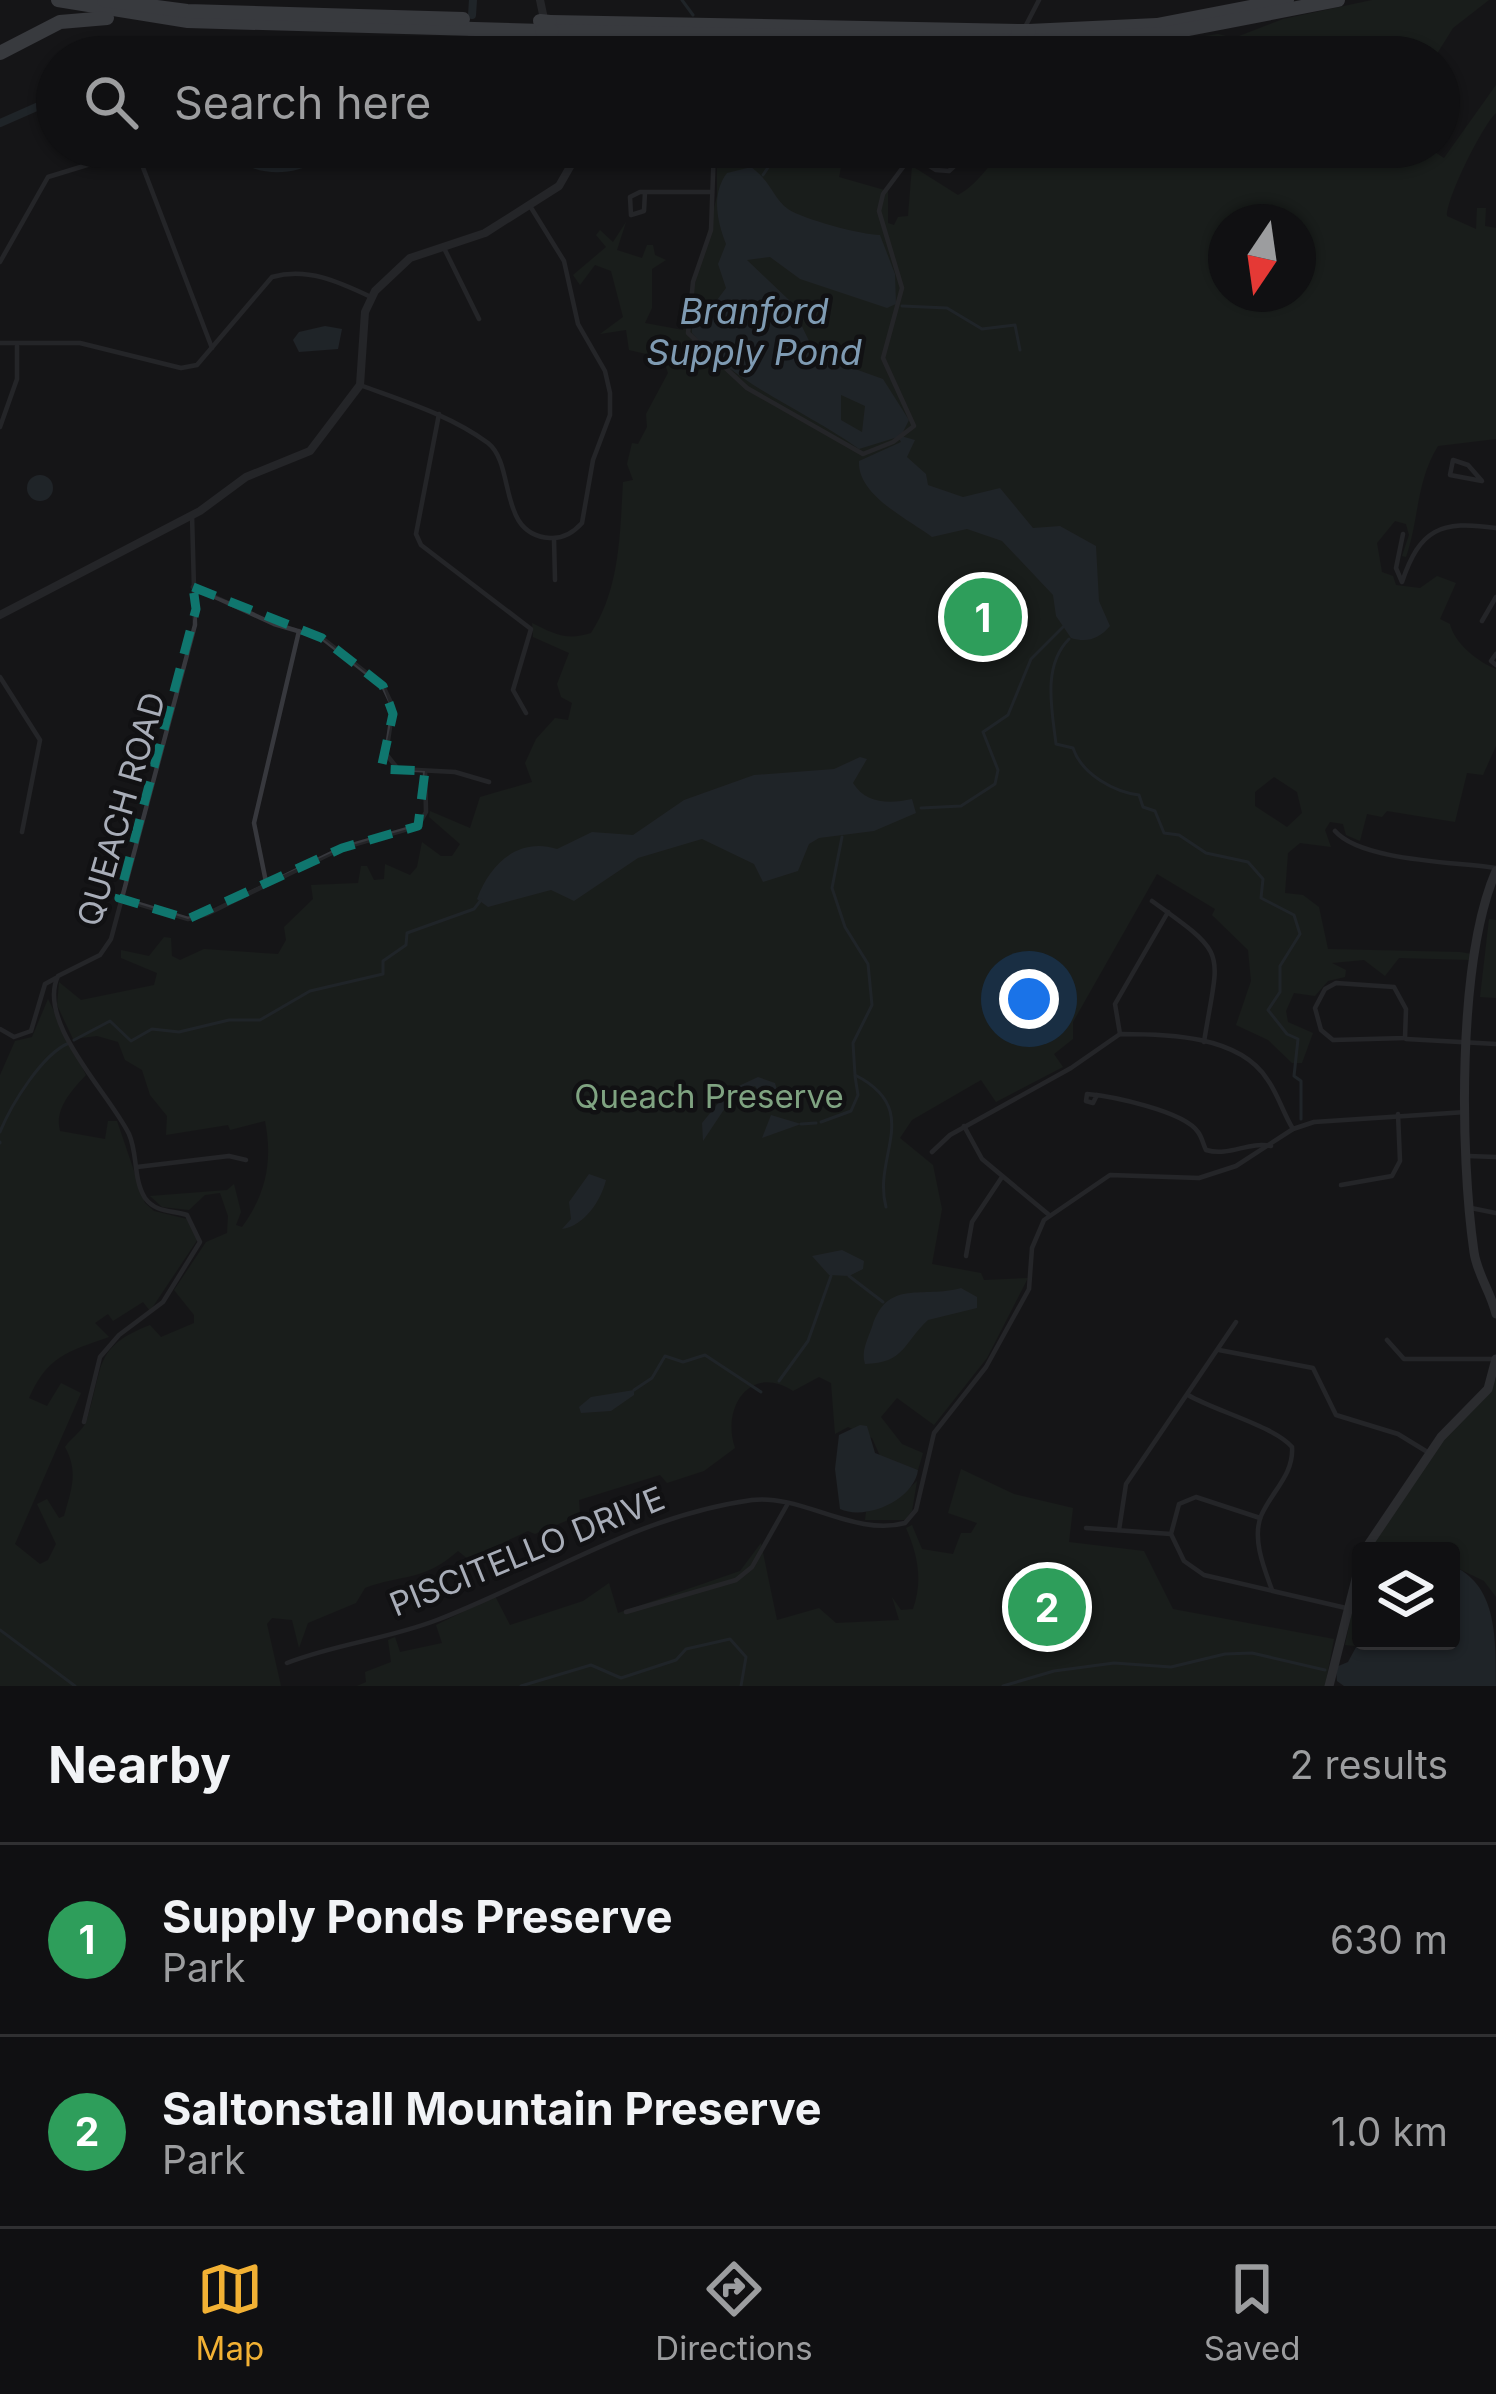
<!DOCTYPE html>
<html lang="en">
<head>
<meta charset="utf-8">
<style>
  body { margin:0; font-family:Inter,sans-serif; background:#1e1e20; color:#f1f3f6 }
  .controls { position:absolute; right:36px; bottom:36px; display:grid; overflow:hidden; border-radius:12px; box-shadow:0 3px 9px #0004 }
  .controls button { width:108px; height:108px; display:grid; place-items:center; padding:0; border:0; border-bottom:3px solid #303032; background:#101012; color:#f1f3f6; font:60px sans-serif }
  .compass { position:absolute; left:1208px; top:204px; width:108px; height:108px; border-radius:50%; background:#101012; box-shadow:0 3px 9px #0004; rotate:193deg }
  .you { position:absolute; left:1029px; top:999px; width:42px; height:42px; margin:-30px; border:9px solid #fff; border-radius:50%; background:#1a73e8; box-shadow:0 0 0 18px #1a73e833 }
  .badge { display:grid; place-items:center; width:78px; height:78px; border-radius:50%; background:#f2b134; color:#fff; font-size:39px; font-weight:700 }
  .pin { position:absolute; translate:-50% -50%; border:6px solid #fff; box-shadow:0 3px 12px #0006 }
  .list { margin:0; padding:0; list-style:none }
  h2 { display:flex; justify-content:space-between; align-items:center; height:156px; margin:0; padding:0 48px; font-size:51px }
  h2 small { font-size:39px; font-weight:400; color:#9c9d9f }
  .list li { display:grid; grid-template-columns:78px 1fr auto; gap:36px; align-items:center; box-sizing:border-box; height:192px; padding:0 48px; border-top:3px solid #303032 }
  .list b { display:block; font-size:45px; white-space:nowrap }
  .list p { margin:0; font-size:39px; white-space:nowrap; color:#9c9d9f }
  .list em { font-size:39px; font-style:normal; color:#9c9d9f }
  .icon { flex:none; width:66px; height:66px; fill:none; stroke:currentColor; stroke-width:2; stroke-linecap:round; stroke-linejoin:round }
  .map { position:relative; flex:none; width:1496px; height:1686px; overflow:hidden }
  .search { position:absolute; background:#101012; box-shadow:0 3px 9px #0004; left:36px; right:36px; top:36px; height:132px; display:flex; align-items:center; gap:30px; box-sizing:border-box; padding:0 42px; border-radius:66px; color:#9c9d9f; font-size:45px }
  .sheet { height:540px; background:#101012 }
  nav { display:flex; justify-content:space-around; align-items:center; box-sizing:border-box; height:168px; border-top:3px solid #303032; background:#101012; font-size:33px; color:#9c9d9f }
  nav a { display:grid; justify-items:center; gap:6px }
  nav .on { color:#f2b134 }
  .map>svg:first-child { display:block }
  .green { fill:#1e261f; fill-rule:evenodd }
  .water { fill:#2c353c; fill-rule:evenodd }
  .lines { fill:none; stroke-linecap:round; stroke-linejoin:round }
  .stream { stroke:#2c353c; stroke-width:3 }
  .river { stroke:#2c353c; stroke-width:8 }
  .minor { stroke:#37383d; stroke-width:4.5 }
  .tertiary { stroke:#37383d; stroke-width:8 }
  .secondary { stroke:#45474d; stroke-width:9 }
  .motorway { stroke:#63666e; stroke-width:14 }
  .motorway-bridge { stroke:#63666e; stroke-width:14 }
  .marked { fill:none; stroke:#0f766e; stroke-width:9; stroke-dasharray:24 15; stroke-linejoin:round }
  .labels { text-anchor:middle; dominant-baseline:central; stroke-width:9; stroke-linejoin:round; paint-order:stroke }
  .street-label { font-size:33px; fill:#a8adb8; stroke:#111113 }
  .park-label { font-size:33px; fill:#7fa381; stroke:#111113 }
  .water-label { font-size:36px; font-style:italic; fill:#7f9bb3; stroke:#111113 }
</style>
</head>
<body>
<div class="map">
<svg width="1496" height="1686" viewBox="0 0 1496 1686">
  <rect width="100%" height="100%" fill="#161618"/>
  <g class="green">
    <path d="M 1372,0 L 1489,0 L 1453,28 L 1435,57 L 1355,57 L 1335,39 L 1315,39 L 1297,57 L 1249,57 L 1245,44 L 1207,49 L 1208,57 L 1068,57 L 1218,34 L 1234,38 L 1283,19 Z"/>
    <path d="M 555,38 L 1020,49 L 1055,57 L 562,57 Z"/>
    <path d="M 1496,85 L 1496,113 C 1482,126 1446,199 1447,216 L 1476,229 L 1477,208 L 1486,208 L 1485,226 L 1496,228 L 1496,439 L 1438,446 C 1416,481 1419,520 1406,557 L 1402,556 L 1409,535 L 1406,524 L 1395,521 L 1377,543 L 1382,572 L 1393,576 L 1396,585 L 1420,588 L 1437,576 L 1456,583 L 1440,619 L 1450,624 C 1454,643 1478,662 1496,669 L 1496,746 L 1483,775 L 1467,773 L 1455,822 L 1387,811 L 1382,817 L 1367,814 L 1360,841 L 1346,835 L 1343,824 L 1330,822 L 1325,830 L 1331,847 L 1300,843 L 1288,853 L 1285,893 L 1303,895 L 1319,907 L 1328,949 L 1460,952 L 1472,954 L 1471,960 L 1399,958 L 1385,976 L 1364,960 L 1332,963 L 1346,970 L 1345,977 L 1328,981 L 1315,996 L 1294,993 L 1286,1011 L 1288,1022 L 1313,1033 L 1302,1063 L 1292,1063 L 1268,1040 L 1236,1025 L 1251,981 L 1248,950 L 1212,915 L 1215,909 L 1157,874 L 1073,1022 L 1073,1039 L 1054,1054 L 1063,1067 L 996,1102 L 981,1080 L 912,1120 L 900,1138 L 933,1165 L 942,1209 L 932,1264 L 981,1273 L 984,1280 L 1028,1278 L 987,1358 L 934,1425 L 897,1398 L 881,1417 L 902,1444 L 923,1453 L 918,1470 L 880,1456 L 872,1438 L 848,1427 L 835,1434 L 831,1383 L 819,1377 L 793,1391 C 750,1363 721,1408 735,1448 L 704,1471 L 667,1483 L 660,1475 L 579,1500 L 580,1515 L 535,1534 L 528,1531 L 468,1559 L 458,1551 C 423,1582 401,1574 365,1588 L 356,1603 L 308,1623 L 299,1648 L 292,1620 L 272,1618 L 267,1624 L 281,1686 L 0,1686 L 0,1075 L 15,1041 L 32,1037 L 48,999 L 86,1075 C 72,1090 54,1109 60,1131 L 105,1139 L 108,1121 L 117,1121 L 145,1203 L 154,1211 L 187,1219 L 198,1239 L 150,1311 L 143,1302 L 113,1321 L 108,1314 L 95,1323 L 109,1337 C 66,1352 47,1357 29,1398 L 47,1406 L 61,1383 L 81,1393 L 15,1544 L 40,1564 L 48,1560 L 56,1544 L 37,1504 L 47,1499 L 59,1518 L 64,1516 C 71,1491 79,1472 65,1447 C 72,1437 85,1429 87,1419 C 104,1366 93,1347 150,1325 L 161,1337 L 194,1323 L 194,1315 L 174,1290 L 206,1242 L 227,1233 L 228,1216 L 220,1193 L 205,1195 L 189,1210 L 162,1207 L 150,1196 L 227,1190 L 234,1184 L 241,1212 L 236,1225 L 242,1227 C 266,1194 273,1161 265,1121 L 230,1130 L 228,1125 L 166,1135 L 167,1116 L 150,1095 L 142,1070 L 125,1060 L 118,1042 L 97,1036 L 73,1039 L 57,1005 L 59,982 L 81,1000 L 154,985 L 157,973 L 121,958 L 121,950 L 149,956 L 164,937 L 171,938 L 172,956 L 180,960 L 204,949 L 278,954 L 286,940 L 284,927 L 313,899 L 311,885 L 358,883 L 361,866 L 367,866 L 374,880 L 384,879 L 385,864 L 410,875 L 417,867 L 422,842 L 441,856 L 452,856 L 460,844 L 429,817 L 430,811 L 470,828 L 480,797 L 532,782 L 525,763 L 536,739 L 555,718 L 568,720 L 572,703 L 561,697 L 557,684 L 569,653 L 533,637 L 532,623 C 554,634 567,641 591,633 C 620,589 620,534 623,482 L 633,480 L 627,464 L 632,443 L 638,444 L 647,427 L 646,414 L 668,373 L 663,358 L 629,350 L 626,330 L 600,334 L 623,317 L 611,271 L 595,265 L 580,285 L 573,275 L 606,247 L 596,235 L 600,230 L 613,242 L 626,222 L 617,250 L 642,258 L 647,245 L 653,245 L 655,255 L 666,260 L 652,269 L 652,308 L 645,323 L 683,330 L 717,196 L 717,147 L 845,147 L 839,177 L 888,191 L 888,223 L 894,225 L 898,217 L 908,216 L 912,166 L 958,195 C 981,183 991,158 1010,147 L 1427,147 L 1444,158 ZM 1226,222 L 1298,222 L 1298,294 L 1226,294 ZM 1274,777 L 1297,792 L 1302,813 L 1287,827 L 1255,806 L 1255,792 Z"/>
    <path d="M 1489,919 L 1496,920 L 1496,998 L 1480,997 Z"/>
    <path d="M 1496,1379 L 1496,1597 L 1484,1581 L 1451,1565 L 1451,1551 L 1367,1551 L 1449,1432 Z"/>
    <path d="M 961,1469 L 1014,1494 L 1073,1508 L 1069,1542 L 1144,1551 L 1173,1609 L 1334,1639 L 1325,1686 L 357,1686 L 366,1682 L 365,1672 L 391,1662 L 388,1640 L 395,1637 L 400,1652 L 442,1643 L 436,1625 L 495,1596 L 510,1625 L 583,1601 L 609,1583 L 618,1613 L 740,1571 L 761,1543 L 777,1620 L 819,1608 L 836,1623 L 899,1620 L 892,1597 L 901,1610 L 913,1609 C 923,1581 918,1555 906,1528 L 912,1525 L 922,1549 L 953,1554 L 961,1533 L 971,1533 L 977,1523 L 948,1513 Z"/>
    <path d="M 917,1481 L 912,1511 L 905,1520 L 865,1520 L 866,1512 L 900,1497 Z"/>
    <path d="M 1361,1566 L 1361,1638 L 1355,1646 L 1345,1645 Z"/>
  </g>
  <g class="water">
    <path d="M 271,147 L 324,147 L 317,161 C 291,177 258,176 234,158 L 268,153 Z"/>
    <path d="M 751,167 C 772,182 773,198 788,209 C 802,219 862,235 880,235 L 895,274 L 896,304 L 887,308 L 800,279 L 770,257 L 747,260 L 789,300 L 816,355 L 883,379 L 909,420 L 901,436 L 915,440 L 907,457 L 926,474 L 928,485 L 963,497 L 1000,488 L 1033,528 L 1060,526 L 1096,546 L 1099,601 L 1110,626 C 1099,639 1087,643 1071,638 L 1056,616 L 1053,595 L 1002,541 L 967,529 L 932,537 C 908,519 857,495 859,461 L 901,442 L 898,437 L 859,449 C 803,409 738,387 692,333 L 692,311 L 717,300 L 726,288 L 718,264 L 726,244 C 717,221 711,194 727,173 ZM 841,395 L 865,406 L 862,432 L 841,420 Z"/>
    <path d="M 325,326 L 342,329 L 338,349 L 299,352 L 293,340 L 299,332 Z"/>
    <circle cx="40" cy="488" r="13"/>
    <path d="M 860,757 L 867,759 L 853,783 C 866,804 890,804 912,799 L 916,813 L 874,831 L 819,838 L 809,844 L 798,871 L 763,882 L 754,864 L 702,839 L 638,858 L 574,901 L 551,890 L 488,907 L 477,899 C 490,863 519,837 557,849 L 592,832 L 633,835 L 684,800 L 754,775 L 834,769 Z"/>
    <path d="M 758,1077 L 775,1083 L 778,1093 L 764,1099 L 755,1086 L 735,1093 L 703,1141 L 702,1123 L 728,1091 Z"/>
    <path d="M 771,1115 L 801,1124 L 762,1138 Z"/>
    <path d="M 589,1174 L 606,1180 C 601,1201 584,1226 562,1229 L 571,1219 L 569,1202 Z"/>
    <path d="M 842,1250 L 864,1261 L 863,1269 L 849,1276 L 829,1275 L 812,1256 Z"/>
    <path d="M 961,1288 L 977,1297 L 977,1308 L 928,1320 C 903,1343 905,1363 865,1364 C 861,1351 867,1341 872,1327 C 887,1278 923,1299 961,1288 Z"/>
    <path d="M 634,1390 L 634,1395 L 611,1411 L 581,1413 L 579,1407 L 591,1397 Z"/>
    <path d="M 860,1425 L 867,1426 L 875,1453 L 918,1470 C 914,1500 866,1521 840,1509 L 835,1469 L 839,1435 Z"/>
    <path d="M 1451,1565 C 1496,1584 1496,1633 1496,1686 L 1344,1686 L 1337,1681 L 1336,1667 L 1348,1662 L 1361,1638 L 1451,1641 Z"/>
  </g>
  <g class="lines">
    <g class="stream">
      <path d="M 682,0 L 693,15"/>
      <path d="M 722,44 L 783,52 L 785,57"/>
      <path d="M 763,175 L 782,147"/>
      <path d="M 902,306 L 947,308 L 982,329 L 1015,325 L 1020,350"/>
      <path d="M 1069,639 C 1042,666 1052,710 1056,744 L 1073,748 C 1082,775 1115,792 1139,795 L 1143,807 L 1155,811 L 1164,833 L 1179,835 L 1206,853 L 1248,862 L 1263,879 L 1261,898 L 1294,915 L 1300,934 L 1280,966 L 1280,992 L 1268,1010 L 1287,1034 L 1298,1039 L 1294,1076 L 1301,1081 L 1301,1119"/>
      <path d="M 921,808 L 961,806 L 995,784 L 998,770 L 983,732 L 1008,715 L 1031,659 L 1063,627"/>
      <path d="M 842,837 L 832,888 L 845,927 L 868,964 L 872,1005 L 853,1043 L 855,1075 C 924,1110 872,1156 886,1207"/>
      <path d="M 74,1040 L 110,1021 L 131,1041 L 152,1029 L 179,1032 L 229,1020 L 260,1020 L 310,991 L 383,974 L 383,961 L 406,945 L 407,933 L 474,909 L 481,900"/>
      <path d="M 821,1122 L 851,1111 L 858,1095 L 855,1076"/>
      <path d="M 801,1124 L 816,1123"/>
      <path d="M 0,1132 C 11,1105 42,1054 69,1043"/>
      <path d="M 0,1142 L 0,1143"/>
      <path d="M 849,1276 L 883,1302"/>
      <path d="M 779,1381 L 808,1341 L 831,1276"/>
      <path d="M 634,1390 L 652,1378 L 665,1356 L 683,1362 L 705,1355 L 761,1392"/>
      <path d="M 0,1630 L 75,1686"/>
      <path d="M 521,1686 L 591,1665 L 621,1678 L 676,1660 L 686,1649 L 730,1639 L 746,1657 L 741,1686"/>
      <path d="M 1003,1686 L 1054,1671 L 1114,1663 L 1171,1667 L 1225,1654 L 1252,1653 L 1325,1670"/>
    </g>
    <g class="river">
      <path d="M 472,15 L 473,0"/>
      <path d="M 471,57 L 472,32"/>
      <path d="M 0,123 L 57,98"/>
    </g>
    <g class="minor">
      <path d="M 1025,27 L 1039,0"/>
      <path d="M 1009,57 L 1017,43"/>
      <path d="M 714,147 L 711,230 L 693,282 L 688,333 L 747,388 L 863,454 L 893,442 L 914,426 L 883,358 L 902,288 L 879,211 L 883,194 L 918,147"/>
      <path d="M 912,155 L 936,170 L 949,171 L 975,147"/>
      <path d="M 645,192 L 644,211 L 631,215 L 630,197 L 640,192 L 712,192"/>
      <path d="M 443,246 L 479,319"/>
      <path d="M 0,262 L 48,177 L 123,154 L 139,157 L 212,348"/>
      <path d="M 0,343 L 80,343 L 181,368 L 197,365 L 272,277 C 308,267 339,282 371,297"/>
      <path d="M 360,385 C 403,401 450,415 488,443 C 516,465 497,535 550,538 C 563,539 573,533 582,523 L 593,460 L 610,415 L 610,393 L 605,371 L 578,324 L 564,261 L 530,206"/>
      <path d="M 439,414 L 416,534 L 421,545 L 531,629 L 513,690 L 526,713"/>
      <path d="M 0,427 L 17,379 L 17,346"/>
      <path d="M 1453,460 L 1468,465 L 1482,481 L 1450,475 Z"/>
      <path d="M 1403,534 L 1396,568 L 1402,582 C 1420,529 1440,520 1496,528"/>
      <path d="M 554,539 L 555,580"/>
      <path d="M 193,587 L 274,624 L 322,638 L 383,686 L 393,707 L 386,754 L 398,769 L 455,772 L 489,782"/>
      <path d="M 1482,621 L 1496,597"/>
      <path d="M 1496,654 L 1491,661 L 1496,665"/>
      <path d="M 0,677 L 40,740 L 22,832"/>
      <path d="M 1335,831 C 1361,861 1456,862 1496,868"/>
      <path d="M 266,882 L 254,823 L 299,631"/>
      <path d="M 119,898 L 188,919 L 207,914 L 342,848 L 418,826 L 426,812 L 425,771"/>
      <path d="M 1152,901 C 1230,957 1219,948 1204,1042"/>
      <path d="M 1336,983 L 1394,987 L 1406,1009 L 1405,1038 L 1333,1040 L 1321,1030 L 1315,1008 L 1325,989 Z"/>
      <path d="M 0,1029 L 14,1037 L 31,1031 L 45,984 L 56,978"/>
      <path d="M 1120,1034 L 1115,1004 L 1168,912"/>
      <path d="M 1406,1039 L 1496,1044"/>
      <path d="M 1097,1095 L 1093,1103 L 1086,1101 L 1087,1094 C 1111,1096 1184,1111 1198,1132 C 1202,1137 1203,1144 1206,1150 C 1230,1157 1248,1141 1271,1146"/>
      <path d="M 964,1126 L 982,1159 L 1048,1214"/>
      <path d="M 932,1152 L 950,1135 L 1071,1068 L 1120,1034 C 1166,1034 1239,1035 1267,1079 C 1278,1094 1283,1113 1293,1129"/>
      <path d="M 1468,1156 L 1496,1157"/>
      <path d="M 137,1167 L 229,1156 L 246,1160"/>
      <path d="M 1341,1185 L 1392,1176 L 1400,1161 L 1398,1114"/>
      <path d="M 1471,1208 L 1496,1213"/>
      <path d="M 966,1256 L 972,1222 L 1002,1177"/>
      <path d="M 1387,1340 L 1404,1359 L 1496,1359"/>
      <path d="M 1219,1350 L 1313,1368 L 1336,1415 L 1398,1434 L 1429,1453"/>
      <path d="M 1188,1395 C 1215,1411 1274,1426 1292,1447 C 1294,1475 1271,1492 1261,1516 C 1252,1539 1264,1568 1272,1590"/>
      <path d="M 84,1422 L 100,1357 L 119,1335 L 163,1302 L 200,1242 L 187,1215 C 172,1210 156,1213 145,1198 C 133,1179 138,1154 129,1134 C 109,1093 36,1022 58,976 L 100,955 L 111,939 L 195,625 L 192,515"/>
      <path d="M 1260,1518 L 1196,1497 L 1179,1504 L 1171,1534 L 1184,1561 L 1204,1575 L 1346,1608"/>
      <path d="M 1086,1528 L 1171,1534"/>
      <path d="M 1119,1530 L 1126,1484 L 1236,1322"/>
      <path d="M 626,1612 L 736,1580 L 752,1567 L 787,1505"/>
      <path d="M 287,1663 C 335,1644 388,1639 437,1620 C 544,1579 636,1516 752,1500 C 802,1494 855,1537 905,1523 L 916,1510 L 934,1433 L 986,1367 L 1029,1289 L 1032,1248 L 1044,1220 L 1110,1175 L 1199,1178 L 1236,1166 L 1293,1129 L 1314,1122 L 1466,1112"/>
    </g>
    <g class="tertiary">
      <path d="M 540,0 L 552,57"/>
      <path d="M 0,615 L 200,511 L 246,477 L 310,451 L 360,385 L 365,312 L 375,291 L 410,258 L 485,233 L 559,186 L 571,165 L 571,147"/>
    </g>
    <g class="secondary">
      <path d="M 1496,871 C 1457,961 1460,1155 1474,1252 C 1477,1274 1491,1292 1496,1314"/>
      <path d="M 1364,1551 L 1441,1437 L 1488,1389 L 1496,1359"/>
      <path d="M 1329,1686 L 1361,1559"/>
    </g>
    <g class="motorway">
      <path d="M 58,0 L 188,21 L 542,31"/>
      <path d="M 104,0 L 187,11 L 463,19"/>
      <path d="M 550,22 L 1018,31"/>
      <path d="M 552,31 L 1013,41"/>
      <path d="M 1029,31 L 1157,25 L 1287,0"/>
      <path d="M 1024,41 L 1163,34 L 1338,0"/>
      <path d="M 0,53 L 60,22 L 107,18"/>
    </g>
    <g class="motorway-bridge">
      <path d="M 540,21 L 550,22"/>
      <path d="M 542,31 L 552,31"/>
      <path d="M 1018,31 L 1029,31"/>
      <path d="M 1013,41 L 1024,41"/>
    </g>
  </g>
  <path d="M0 0H1496V1686H0ZM 193,587 L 322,638 L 383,686 L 393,714 L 381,769 L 425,771 L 418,826 L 342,848 L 188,919 L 119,898 L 196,609 Z" fill="#161618" fill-opacity=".55" fill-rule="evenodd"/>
  <path class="marked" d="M 193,587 L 322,638 L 383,686 L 393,714 L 381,769 L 425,771 L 418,826 L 342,848 L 188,919 L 119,898 L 196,609 Z"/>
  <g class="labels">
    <g class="street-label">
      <text transform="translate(121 809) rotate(-74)">QUEACH ROAD</text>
      <text transform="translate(527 1551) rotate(-22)">PISCITELLO DRIVE</text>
    </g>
    <g class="park-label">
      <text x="709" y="1096">Queach Preserve</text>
    </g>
    <g class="water-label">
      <text x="754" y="311">Branford<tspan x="754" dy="41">Supply Pond</tspan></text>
    </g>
  </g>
</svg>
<div class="controls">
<button><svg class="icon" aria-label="layers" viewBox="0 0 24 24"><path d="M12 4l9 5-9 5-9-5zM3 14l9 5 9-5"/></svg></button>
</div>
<svg class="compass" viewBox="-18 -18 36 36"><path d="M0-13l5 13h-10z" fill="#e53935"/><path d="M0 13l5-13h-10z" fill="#9c9d9f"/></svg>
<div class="you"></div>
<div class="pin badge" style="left:983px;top:617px;background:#2e9e5b">1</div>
<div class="pin badge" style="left:1047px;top:1607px;background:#2e9e5b">2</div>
<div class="search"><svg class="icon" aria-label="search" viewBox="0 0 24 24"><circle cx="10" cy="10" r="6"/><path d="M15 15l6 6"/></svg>Search here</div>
</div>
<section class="sheet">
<h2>Nearby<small>2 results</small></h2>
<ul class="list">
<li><span class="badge" style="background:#2e9e5b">1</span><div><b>Supply Ponds Preserve</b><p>Park</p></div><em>630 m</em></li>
<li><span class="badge" style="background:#2e9e5b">2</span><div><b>Saltonstall Mountain Preserve</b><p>Park</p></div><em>1.0 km</em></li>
</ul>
</section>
<nav>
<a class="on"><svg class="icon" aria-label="map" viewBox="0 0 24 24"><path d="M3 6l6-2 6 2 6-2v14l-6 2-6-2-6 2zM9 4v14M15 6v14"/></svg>Map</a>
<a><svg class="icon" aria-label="directions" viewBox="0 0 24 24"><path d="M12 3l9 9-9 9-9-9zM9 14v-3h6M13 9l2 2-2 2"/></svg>Directions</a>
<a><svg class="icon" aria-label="saved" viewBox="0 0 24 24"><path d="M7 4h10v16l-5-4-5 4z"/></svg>Saved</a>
</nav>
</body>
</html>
